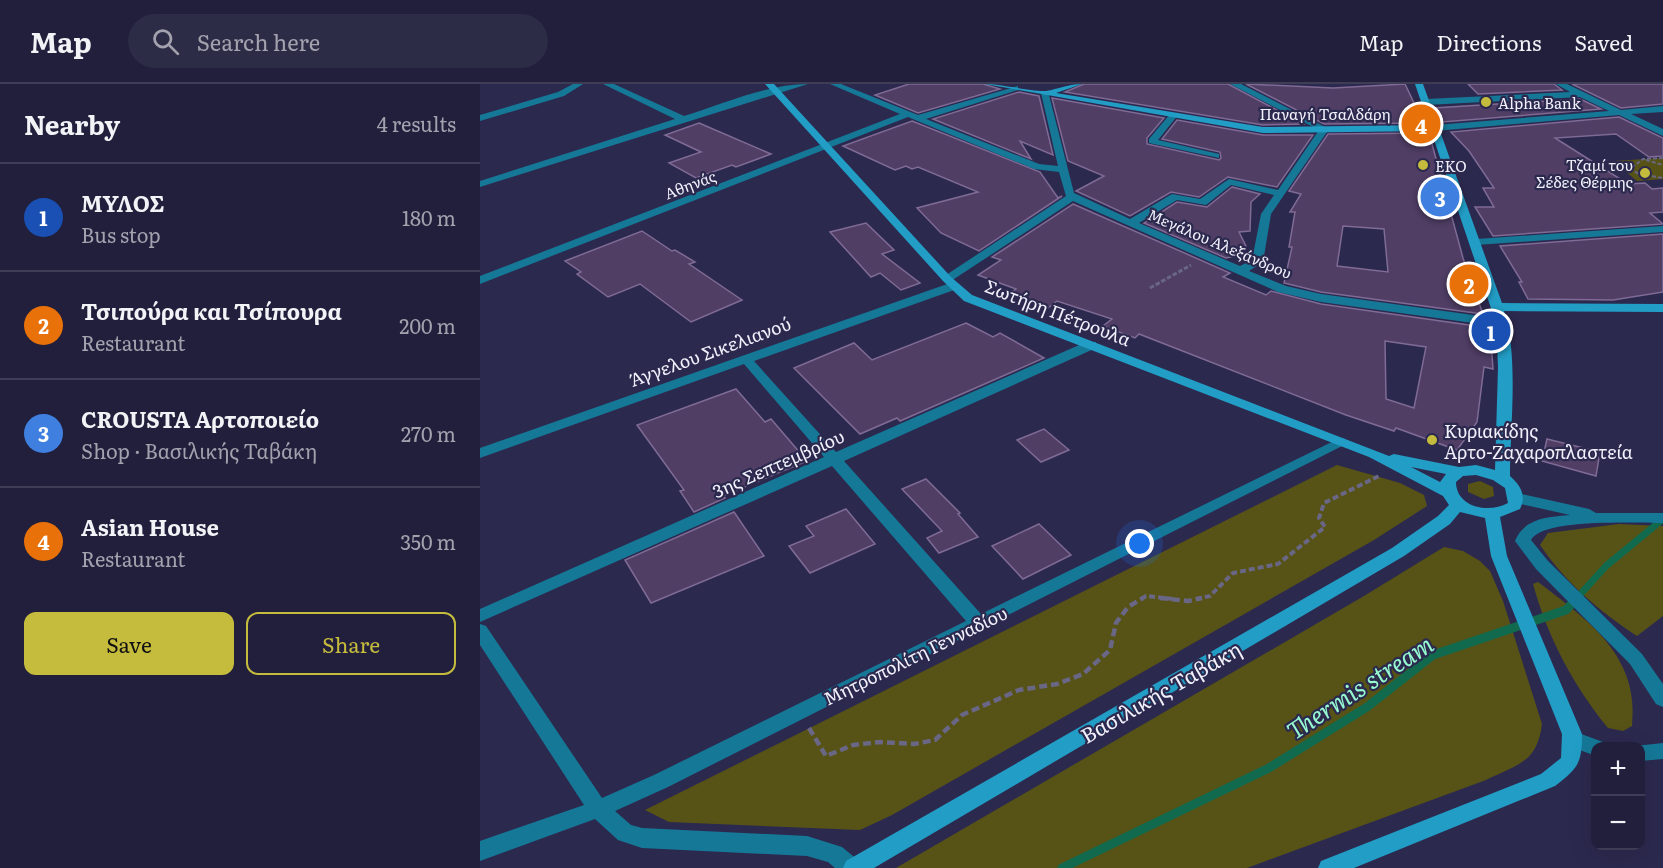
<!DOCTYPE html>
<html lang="en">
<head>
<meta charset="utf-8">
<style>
  body { margin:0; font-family:Literata,serif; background:#2d2c46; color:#f1f3f6 }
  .controls { position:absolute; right:18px; bottom:18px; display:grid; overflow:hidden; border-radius:12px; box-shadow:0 6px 24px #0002 }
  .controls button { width:54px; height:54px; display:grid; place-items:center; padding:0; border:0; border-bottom:2px solid #3e3d55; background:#211f3b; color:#f1f3f6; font:30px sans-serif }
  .you { position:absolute; left:660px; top:460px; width:21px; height:21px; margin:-15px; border:4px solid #fff; border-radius:50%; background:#1a73e8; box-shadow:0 0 0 9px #1a73e833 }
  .badge { display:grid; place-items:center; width:39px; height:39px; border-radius:50%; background:#c5bc3d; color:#fff; font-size:20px; font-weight:700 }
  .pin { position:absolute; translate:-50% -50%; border:3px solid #fff; box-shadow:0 2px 6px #0006 }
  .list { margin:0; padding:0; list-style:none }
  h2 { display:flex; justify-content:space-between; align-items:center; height:78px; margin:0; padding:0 24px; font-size:26px }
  h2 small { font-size:20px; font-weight:400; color:#a2a2af }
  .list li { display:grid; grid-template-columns:39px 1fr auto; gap:18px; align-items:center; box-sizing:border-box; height:108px; padding:0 24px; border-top:2px solid #3e3d55 }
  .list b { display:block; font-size:22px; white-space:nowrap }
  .list p { margin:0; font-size:20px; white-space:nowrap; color:#a2a2af }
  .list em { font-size:20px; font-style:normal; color:#a2a2af }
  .actions { display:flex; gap:12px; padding:18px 24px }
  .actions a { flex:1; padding:14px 0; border:2px solid #c5bc3d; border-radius:12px; text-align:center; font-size:21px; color:#c5bc3d }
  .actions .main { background:#c5bc3d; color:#111 }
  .icon { flex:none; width:33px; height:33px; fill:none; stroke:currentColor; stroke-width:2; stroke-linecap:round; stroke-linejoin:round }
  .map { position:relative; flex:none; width:1183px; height:784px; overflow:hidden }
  header { display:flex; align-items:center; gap:36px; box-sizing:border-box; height:84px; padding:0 30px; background:#211f3b; border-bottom:2px solid #3e3d55 }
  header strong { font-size:28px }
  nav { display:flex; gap:33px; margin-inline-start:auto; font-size:21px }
  .search { width:420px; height:54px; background:#2d2c46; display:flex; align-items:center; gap:15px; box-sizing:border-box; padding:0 21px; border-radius:33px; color:#a2a2af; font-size:22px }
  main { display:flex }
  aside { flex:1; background:#211f3b }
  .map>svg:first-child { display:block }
  .green { fill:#575316 }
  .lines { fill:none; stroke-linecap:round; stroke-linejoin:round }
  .stream-far1 { stroke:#116a4e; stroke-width:7 }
  .stream { stroke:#116a4e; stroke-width:9 }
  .building { fill:#503e65; stroke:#7f6b95; stroke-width:1.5; fill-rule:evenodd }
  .path-far3 { stroke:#696785; stroke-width:2; stroke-dasharray:4 2; stroke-linecap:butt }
  .path-far2 { stroke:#696785; stroke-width:3; stroke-dasharray:4.5 2; stroke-linecap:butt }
  .path-far1 { stroke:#696785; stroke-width:4; stroke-dasharray:6 3; stroke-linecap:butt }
  .path { stroke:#696785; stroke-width:4.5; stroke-dasharray:8 4; stroke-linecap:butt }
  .street { fill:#157897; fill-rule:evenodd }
  .secondary { fill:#229dc5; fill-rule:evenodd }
  .poi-dot { fill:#c5bc3d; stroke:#2c294f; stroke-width:2 }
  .labels { text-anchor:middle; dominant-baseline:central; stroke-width:4.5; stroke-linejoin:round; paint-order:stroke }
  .far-poi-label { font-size:15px; fill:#f1f1fc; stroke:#2c294f; text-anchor:start }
  .far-street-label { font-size:15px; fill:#f1f1fc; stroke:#2c294f }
  .street-label { font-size:18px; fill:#f1f1fc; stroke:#2c294f }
  .poi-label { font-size:18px; fill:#f1f1fc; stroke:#2c294f; text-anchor:start }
  .near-street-label { font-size:21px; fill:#f1f1fc; stroke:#2c294f }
  .near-water-label { font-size:24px; font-style:italic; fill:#96f9d0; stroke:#2c294f }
</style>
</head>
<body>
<header>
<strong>Map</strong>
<div class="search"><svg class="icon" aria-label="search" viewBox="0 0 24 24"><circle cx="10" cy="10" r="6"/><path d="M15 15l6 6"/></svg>Search here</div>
<nav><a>Map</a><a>Directions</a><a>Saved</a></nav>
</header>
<main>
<aside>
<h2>Nearby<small>4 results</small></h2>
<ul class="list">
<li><span class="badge" style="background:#1a4fb4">1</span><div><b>ΜΥΛΟΣ</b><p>Bus stop</p></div><em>180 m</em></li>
<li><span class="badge" style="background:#e8710a">2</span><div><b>Τσιπούρα και Τσίπουρα</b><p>Restaurant</p></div><em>200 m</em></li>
<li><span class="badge" style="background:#3f7fe0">3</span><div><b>CROUSTA Αρτοποιείο</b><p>Shop · Βασιλικής Ταβάκη</p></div><em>270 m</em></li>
<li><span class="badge" style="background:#e8710a">4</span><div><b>Asian House</b><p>Restaurant</p></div><em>350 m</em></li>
</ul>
<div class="actions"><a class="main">Save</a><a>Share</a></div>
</aside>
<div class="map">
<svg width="1183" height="784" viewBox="0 0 1183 784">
  <rect width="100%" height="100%" fill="#2c294f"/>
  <g class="green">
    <path d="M 1183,74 L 1183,95 L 1157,97 L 1133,77 Z"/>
    <path d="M 857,381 L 920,399 L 944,411 L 947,422 L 894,456 L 412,731 L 380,746 L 189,738 L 165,726 Z"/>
    <path d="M 1000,397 L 1013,403 L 1014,412 L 1004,415 L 988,408 L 988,400 Z"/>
    <path d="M 1139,440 L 1183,442 L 1183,532 L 1157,552 C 1120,528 1085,498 1060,461 L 1068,449 Z"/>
    <path d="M 964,463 L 983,467 L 1000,477 L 1010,487 L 1023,517 L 1062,640 C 1057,679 1038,680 1006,696 L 767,784 L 416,784 L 884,512 Z"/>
    <path d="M 1058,498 C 1108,536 1160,572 1152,642 L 1143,647 L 1128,644 C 1093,601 1068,554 1053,500 Z"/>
  </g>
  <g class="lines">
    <path class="stream-far1" d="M 1096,515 L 1126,482 L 1183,435"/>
    <path class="stream" d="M 582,784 L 789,684 L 887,623 L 953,571 L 1086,526 L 1097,514"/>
  </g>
  <g class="building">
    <path d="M 429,0 L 503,0 L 520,5 L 438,29 L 395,11 Z"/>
    <path d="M 604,0 L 748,0 L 823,40 L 783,41 L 585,8 Z"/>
    <path d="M 766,0 L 853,4 L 925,0 L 935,21 L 940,21 L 946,39 L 844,40 Z"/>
    <path d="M 988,0 L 1074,0 L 1082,6 L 998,10 Z"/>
    <path d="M 1092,0 L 1183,0 L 1183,20 L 1141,24 Z"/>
    <path d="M 539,8 L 559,12 L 573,71 L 540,57 L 551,75 L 453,35 Z"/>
    <path d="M 572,14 L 684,34 L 667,54 L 667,60 L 739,76 L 741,74 L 740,68 L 682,55 L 697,36 L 783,51 L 833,51 L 797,103 L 748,93 L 719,113 L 691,108 L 650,132 L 596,107 L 624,92 L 588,77 Z"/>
    <path d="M 1100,15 L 1121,25 L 962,38 L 954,24 Z"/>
    <path d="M 1139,33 L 1183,54 L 1183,72 L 1169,73 L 1136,50 L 1075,54 L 1148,100 L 1165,99 L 1172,105 L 1183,104 L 1183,128 L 1170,129 L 1183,140 L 1013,152 L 995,123 L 1014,123 L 1003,104 L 1014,104 L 989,67 L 971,48 Z"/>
    <path d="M 432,37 L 560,88 L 578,114 L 582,112 L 499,167 L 461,149 L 437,124 L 498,108 L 438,83 L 432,85 L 426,82 L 415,86 L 363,62 Z"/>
    <path d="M 219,39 L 291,70 L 256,83 L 252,81 L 216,94 L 189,79 L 221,68 L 185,51 Z"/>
    <path d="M 949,49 L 983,174 L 1003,230 L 841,208 L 804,199 L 812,163 L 809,163 L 815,128 L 810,128 L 821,110 L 809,107 L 848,50 ZM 863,142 L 904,145 L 908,188 L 857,182 Z"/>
    <path d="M 752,103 L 780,110 L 771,118 L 770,147 L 759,148 L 766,162 L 756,166 L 760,171 L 746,174 L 664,139 L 697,118 L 727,123 Z"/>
    <path d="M 593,120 L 750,189 L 743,193 L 786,211 L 791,207 L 841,220 L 1010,244 L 1013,285 L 1004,283 L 997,338 L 977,366 L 916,344 L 914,347 L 866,331 L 659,250 L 655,254 L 623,242 L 632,235 L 577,217 L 568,224 L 529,210 L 536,205 L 498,191 L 521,176 L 512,173 ZM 905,257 L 946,263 L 934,324 L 906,315 Z"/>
    <path d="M 386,139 L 414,166 L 402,170 L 440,199 L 421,206 L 400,189 L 391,193 L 350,148 Z"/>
    <path d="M 162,147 L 192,167 L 195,166 L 215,178 L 209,180 L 262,216 L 211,238 L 160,200 L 128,213 L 97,190 L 101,188 L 85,177 Z"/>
    <path d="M 1183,150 L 1183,208 L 1133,216 L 1048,215 L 1039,198 L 1042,198 L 1020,162 Z"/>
    <path d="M 486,239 L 513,253 L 520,249 L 564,274 L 420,337 L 417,334 L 380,350 L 314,284 L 374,259 L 392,276 Z"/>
    <path d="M 256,305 L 285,338 L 291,335 L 327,377 L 243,412 L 245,414 L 214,428 L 200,407 L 204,406 L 157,341 Z"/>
    <path d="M 564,345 L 589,366 L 561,378 L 537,356 Z"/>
    <path d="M 1067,355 L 1120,368 L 1116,392 L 1062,377 Z"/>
    <path d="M 446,395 L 480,429 L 478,430 L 498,453 L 459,469 L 447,454 L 462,447 L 422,405 Z"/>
    <path d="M 366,425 L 395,460 L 330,489 L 309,462 L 334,452 L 326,442 Z"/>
    <path d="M 254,428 L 284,472 L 171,519 L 145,476 Z"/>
    <path d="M 559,440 L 591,471 L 543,495 L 512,462 Z"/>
  </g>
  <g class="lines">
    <g class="path-far3">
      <path d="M 1183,74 L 1163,75 L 1150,85 L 1159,90 L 1183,94"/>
      <path d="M 1166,76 L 1183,81"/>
    </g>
    <path class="path-far2" d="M 670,204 L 711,181"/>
    <g class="path-far1">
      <path d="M 661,515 L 666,512 L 693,515"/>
      <path d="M 716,515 L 730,512 L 753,489 L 798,480 L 845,443 L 839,434 L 844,419 L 901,391"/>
    </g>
    <g class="path">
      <path d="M 680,514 L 708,517 L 722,514"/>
      <path d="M 329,644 L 346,672 L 373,661 L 400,658 L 434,660 L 455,656 L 482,631 L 539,606 L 577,600 L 603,590 L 630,566 L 636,539 L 648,523 L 663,514"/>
    </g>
    <g class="street">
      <path d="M 93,0 L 103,0 L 84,12 L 0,37 L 0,31 L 78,8 Z"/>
      <path d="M 123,0 L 134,0 L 204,32 C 243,20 287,0 328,0 L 0,103 L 0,97 L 195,35 Z"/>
      <path d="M 350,0 L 361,0 L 438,31 L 538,2 L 538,6 L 446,35 L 559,80 L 578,82 L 561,9 L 568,7 L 594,109 L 650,135 L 692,110 L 720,115 L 749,95 L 798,106 L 839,46 L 750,0 L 761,0 L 849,45 L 791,130 L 783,178 L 769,187 L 806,202 L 841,210 L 1022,235 L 1028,239 L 1022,243 L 841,218 L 798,208 L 593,117 L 471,197 L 463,197 L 463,193 L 586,112 L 579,88 L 554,85 L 428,33 L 0,200 L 0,192 L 420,30 ZM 751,101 L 794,111 L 781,130 L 772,176 L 760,182 L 659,139 L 697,116 L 726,121 Z"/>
      <path d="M 1076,0 L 1087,0 L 1141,26 L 1183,22 L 1183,28 L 1151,30 L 1183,45 L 1183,52 L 1139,31 L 955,47 L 950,44 L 955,41 L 1129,27 L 1100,13 L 946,21 L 942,18 L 946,15 L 1090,8 Z"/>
      <path d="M 691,29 L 698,31 L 678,56 L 739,70 L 739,74 L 669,59 L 669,55 Z"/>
      <path d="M 1183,142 L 1183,148 L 996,161 L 990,158 L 996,155 Z"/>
      <path d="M 473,198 L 479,202 L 477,205 L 274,277 L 356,368 L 606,258 L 616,258 L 616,264 L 364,377 L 501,530 L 858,355 L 863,354 L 870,358 L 188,703 L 135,727 L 151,741 L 162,744 L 327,752 L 362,763 L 379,777 L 382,784 L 355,784 L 348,778 L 327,772 L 162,764 L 138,756 L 115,735 L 0,777 L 0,757 L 104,721 L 0,561 L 0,540 L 6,542 L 122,714 L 174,691 L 486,537 L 352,382 L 0,538 L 0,525 L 344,373 L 264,280 L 0,374 L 0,364 Z"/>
      <path d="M 1037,409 L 1109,425 L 1116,429 L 1183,429 L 1183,439 C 1159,439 1062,434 1051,456 L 1068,477 L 1162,570 L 1183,600 L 1183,623 L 1176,620 L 1150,580 L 1056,485 L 1035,457 C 1044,434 1068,433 1090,431 L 1032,418 L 1029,414 L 1032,410 Z"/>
      <path d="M 1093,647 L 1123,658 L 1125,662 L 1116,662 L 1116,672 L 1086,661 L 1083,655 L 1086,649 Z"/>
      <path d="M 1183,659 L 1183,675 L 1160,677 L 1160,662 L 1155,662 Z"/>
    </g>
    <path class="secondary" d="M 285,0 L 294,0 L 471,193 L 492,211 L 909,372 L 914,370 L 979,383 L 996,381 L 1015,386 L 1018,283 L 1016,239 L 951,47 L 783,49 L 505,0 C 522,0 552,8 566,7 C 578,5 589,0 602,0 L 576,9 L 783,43 L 949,41 L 935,0 L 943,0 L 1022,219 L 1183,220 L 1183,228 L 1024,227 C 1039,272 1030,344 1030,392 C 1040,401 1047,411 1040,425 L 1020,433 L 1027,472 L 1102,650 C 1102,680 1098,684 1075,702 L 874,784 L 838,784 L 841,777 L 1061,690 L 1081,674 L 1082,650 L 1011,472 L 1005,434 L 980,428 L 970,440 L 924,472 L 394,784 L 363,784 L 366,777 L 912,464 L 958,432 L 969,421 L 963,412 L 889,373 L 484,217 L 463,197 ZM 931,383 L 966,390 L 960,398 ZM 996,391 L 1013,396 L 1025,404 L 1028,419 C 1008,430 976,423 976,398 L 983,392 Z"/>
  </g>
  <g class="poi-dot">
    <circle cx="1006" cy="18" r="6"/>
    <circle cx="943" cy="81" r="6"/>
    <circle cx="1165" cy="89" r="6"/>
    <circle cx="952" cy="356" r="6"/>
  </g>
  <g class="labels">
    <g class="far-poi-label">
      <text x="1018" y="18">Alpha Bank</text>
      <text x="1153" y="80" text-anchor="end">Τζαμί του<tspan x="1153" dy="17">Σέδες Θέρμης</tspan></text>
      <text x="955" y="81">EKO</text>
    </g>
    <g class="far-street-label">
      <text x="845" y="29">Παναγή Τσαλδάρη</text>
      <text transform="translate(210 100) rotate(-21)">Αθηνάς</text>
      <text transform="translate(740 159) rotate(23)">Μεγάλου Αλεξάνδρου</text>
    </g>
    <g class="street-label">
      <text transform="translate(578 228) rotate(21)">Σωτήρη Πέτρουλα</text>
      <text transform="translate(230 267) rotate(-20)">Άγγελου Σικελιανού</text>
      <text transform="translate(298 379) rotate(-24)">3ης Σεπτεμβρίου</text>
      <text transform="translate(435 571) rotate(-26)">Μητροπολίτη Γενναδίου</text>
    </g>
    <g class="poi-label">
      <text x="964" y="346">Κυριακίδης<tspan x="964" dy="21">Αρτο-Ζαχαροπλαστεία</tspan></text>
    </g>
    <g class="near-street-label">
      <text transform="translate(680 607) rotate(-30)">Βασιλικής Ταβάκη</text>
    </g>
    <g class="near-water-label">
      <text transform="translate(879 602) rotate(-33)">Thermis stream</text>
    </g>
  </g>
</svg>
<div class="controls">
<button>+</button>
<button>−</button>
</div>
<div class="you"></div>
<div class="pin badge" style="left:1011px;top:247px;background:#1a4fb4">1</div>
<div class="pin badge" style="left:989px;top:200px;background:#e8710a">2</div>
<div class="pin badge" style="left:960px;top:113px;background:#3f7fe0">3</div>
<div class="pin badge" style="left:941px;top:40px;background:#e8710a">4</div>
</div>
</main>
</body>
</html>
